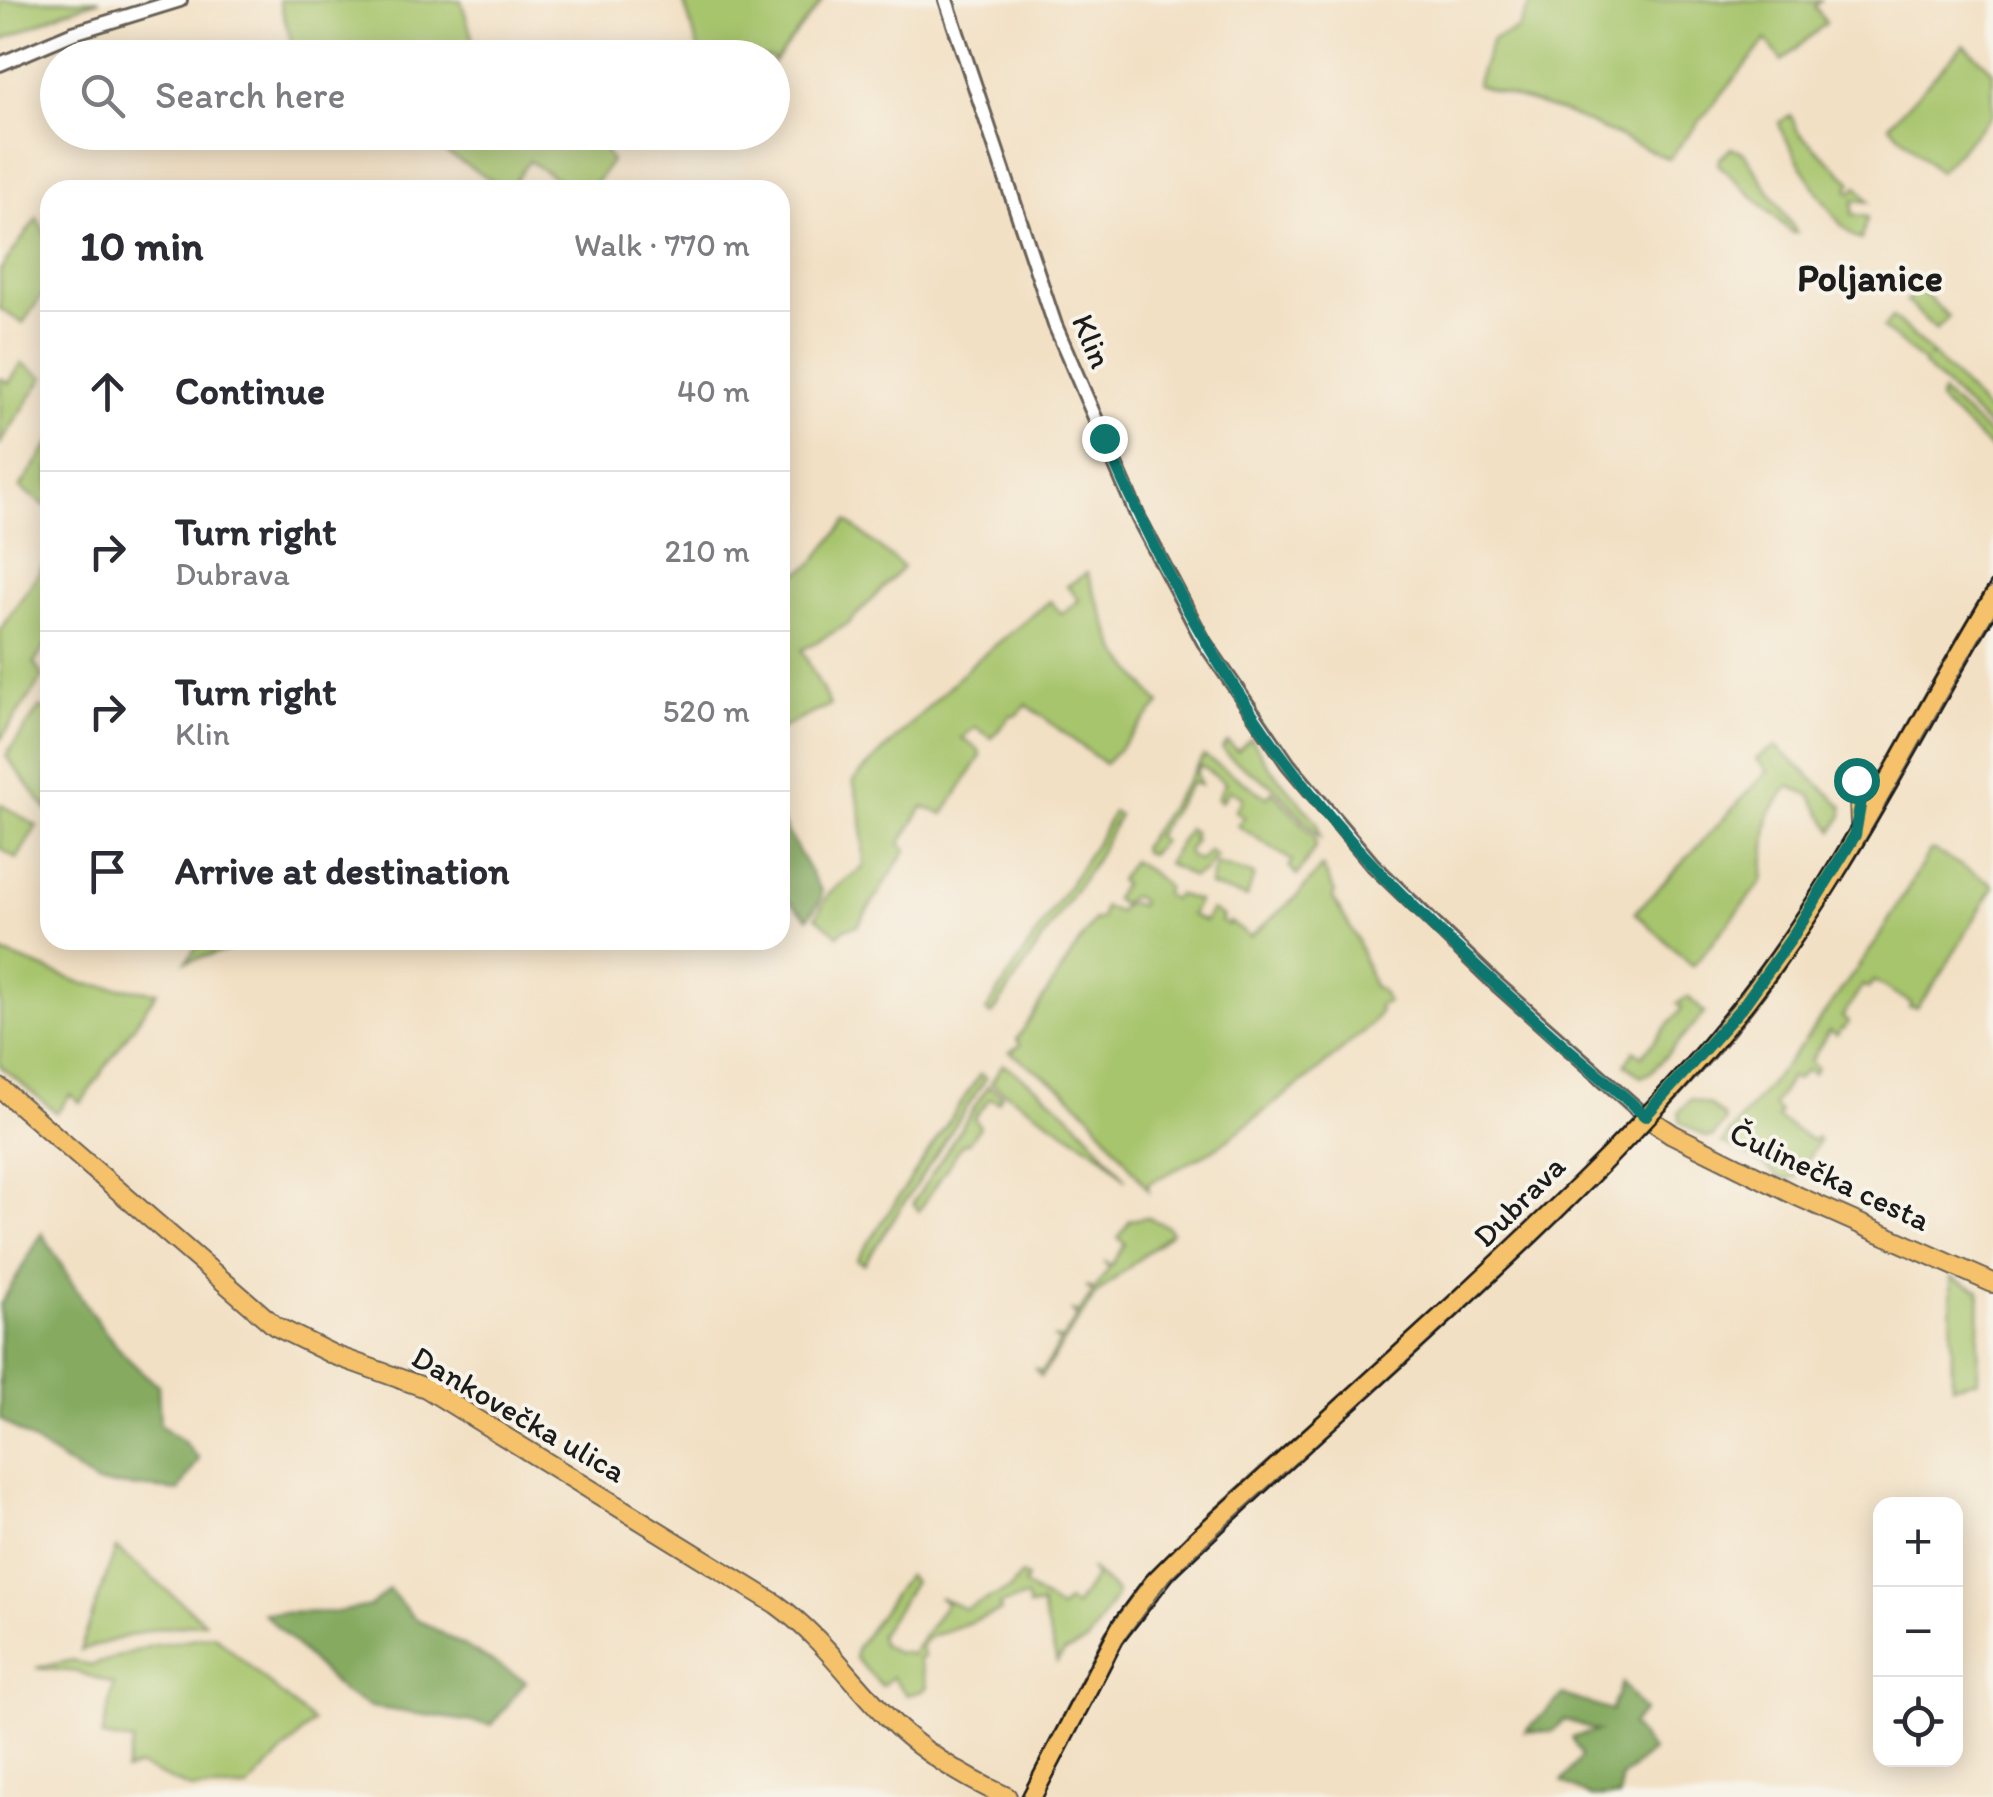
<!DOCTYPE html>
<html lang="en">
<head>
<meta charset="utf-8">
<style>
  body { margin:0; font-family:Itim,sans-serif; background:#f7f7f7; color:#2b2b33 }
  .controls { position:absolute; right:30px; bottom:30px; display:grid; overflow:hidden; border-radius:20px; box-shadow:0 5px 25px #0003 }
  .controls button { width:90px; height:90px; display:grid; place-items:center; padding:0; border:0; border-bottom:2px solid #e1e1e2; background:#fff; color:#2b2b33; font:50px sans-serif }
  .stop { position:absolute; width:30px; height:30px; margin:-22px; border:8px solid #0f766e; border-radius:50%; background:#fff }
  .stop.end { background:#0f766e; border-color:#fff; box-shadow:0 2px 10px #0008 }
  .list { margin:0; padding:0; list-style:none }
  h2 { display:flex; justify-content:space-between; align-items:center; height:130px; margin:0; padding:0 40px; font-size:42px }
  h2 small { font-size:32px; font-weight:400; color:#7c7c81 }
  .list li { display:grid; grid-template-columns:65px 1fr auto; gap:30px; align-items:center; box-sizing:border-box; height:160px; padding:0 40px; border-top:2px solid #e1e1e2 }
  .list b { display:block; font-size:38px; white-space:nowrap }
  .list p { margin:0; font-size:32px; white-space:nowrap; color:#7c7c81 }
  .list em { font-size:32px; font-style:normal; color:#7c7c81 }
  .icon { flex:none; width:55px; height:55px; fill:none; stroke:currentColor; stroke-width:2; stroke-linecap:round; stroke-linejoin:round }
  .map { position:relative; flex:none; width:1993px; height:1797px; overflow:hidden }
  .search { position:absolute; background:#fff; box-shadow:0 5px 25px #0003; left:40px; top:40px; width:750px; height:110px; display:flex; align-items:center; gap:25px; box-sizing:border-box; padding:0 35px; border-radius:55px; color:#7c7c81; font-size:38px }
  .panel { position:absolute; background:#fff; box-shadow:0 5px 25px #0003; left:40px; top:180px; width:750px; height:770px; border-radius:30px }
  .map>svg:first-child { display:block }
  .green { fill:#a7c56d; stroke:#627044; stroke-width:2.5 }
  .forest { fill:#85aa60; stroke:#50633e; stroke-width:2.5 }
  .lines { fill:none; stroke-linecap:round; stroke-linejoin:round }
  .minor-casing { stroke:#676157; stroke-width:18 }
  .major-casing { stroke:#676157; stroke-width:22 }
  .minor { stroke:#fff; stroke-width:12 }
  .major { stroke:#f5c16b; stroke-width:18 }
  .tram { stroke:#1c1c1c; stroke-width:2.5 }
  .route { stroke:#0f766e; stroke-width:12 }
  .labels { text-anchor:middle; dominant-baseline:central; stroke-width:8; stroke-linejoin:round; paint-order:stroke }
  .street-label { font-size:32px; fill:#1c1c1c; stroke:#f7f3e8 }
  .quarter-label { font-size:38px; font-weight:bold; fill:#1c1c1c; stroke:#f7f3e8 }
</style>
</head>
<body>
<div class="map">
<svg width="1993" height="1797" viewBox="0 0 1993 1797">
  <rect width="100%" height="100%" fill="#f7f3e8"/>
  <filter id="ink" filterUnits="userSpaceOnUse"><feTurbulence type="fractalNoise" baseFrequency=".01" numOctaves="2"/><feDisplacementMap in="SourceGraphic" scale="20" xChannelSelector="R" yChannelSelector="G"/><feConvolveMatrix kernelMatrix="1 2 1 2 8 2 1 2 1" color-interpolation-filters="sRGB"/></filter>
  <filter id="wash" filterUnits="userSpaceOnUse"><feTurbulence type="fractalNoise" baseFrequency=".0048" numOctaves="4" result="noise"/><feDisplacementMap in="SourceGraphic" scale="40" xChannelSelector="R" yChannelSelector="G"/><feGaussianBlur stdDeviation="2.25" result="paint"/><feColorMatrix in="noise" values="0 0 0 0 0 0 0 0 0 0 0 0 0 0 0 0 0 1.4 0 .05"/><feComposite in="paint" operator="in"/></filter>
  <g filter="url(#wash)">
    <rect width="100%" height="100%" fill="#f2e0c4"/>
    <g class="green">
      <path d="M 0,0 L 100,0 L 63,12 L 0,41 Z"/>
      <path d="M 279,0 L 461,0 L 478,57 L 296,57 Z"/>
      <path d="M 683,0 L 823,0 L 773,63 L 772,58 L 701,57 Z"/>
      <path d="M 1537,0 L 1821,0 L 1815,6 L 1826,23 L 1782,61 L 1766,40 L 1669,159 L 1568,114 L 1476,85 L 1492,40 L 1518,29 L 1529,6 Z"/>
      <path d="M 1964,44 L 1993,71 L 1993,114 L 1939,172 L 1889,125 Z"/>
      <path d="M 1791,116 L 1799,133 L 1852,182 L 1847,189 L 1851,193 L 1857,186 L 1869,202 L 1854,200 L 1852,214 L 1868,217 L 1861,240 C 1838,235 1794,153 1781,130 L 1779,122 Z"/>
      <path d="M 499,132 L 501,136 L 509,132 L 598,133 L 596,137 L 611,161 L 591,190 L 574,190 L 529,161 L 508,190 L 413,133 Z"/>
      <path d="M 1731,148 L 1744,153 L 1797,233 L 1792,233 L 1718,164 L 1719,159 Z"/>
      <path d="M 37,218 L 50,243 L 50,284 L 23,323 L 0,309 L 0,270 Z"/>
      <path d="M 1918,288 L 1949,317 L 1936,330 L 1906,301 Z"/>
      <path d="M 1893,317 L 1932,354 L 1929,358 L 1933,355 L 1993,417 L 1993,431 L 1923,365 L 1924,363 L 1883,328 Z"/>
      <path d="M 22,363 L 44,377 L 0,444 L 0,378 L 9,383 Z"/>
      <path d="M 1942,393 L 1993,438 L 1993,451 L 1939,401 Z"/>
      <path d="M 50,443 L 50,509 L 20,488 Z"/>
      <path d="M 847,521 L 903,567 L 848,624 L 802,650 L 830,705 L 780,729 L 780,584 L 811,565 Z"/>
      <path d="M 46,562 L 50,565 L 50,640 L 34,663 L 43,677 L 0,740 L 0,630 Z"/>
      <path d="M 1087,573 L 1118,652 L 1160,704 L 1105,764 L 1027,705 L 1016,716 L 1011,715 L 992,738 L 975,727 L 962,738 L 978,749 L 981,756 L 944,814 L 923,807 L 900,844 L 907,849 L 858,925 L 844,929 L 838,935 L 816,917 L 830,892 L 864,867 L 862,817 L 853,781 L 973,663 L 1050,601 L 1062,614 L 1079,600 L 1067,586 Z"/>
      <path d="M 40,707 L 50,713 L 48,811 L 6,756 Z"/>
      <path d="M 1251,738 L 1267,764 L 1317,822 L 1320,837 L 1274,787 L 1232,759 L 1222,748 L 1228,742 L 1237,751 Z"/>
      <path d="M 1776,746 L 1843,806 L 1843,816 L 1833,831 L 1810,795 L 1788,786 L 1769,815 L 1763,881 L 1693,966 L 1635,913 L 1768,771 L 1756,759 Z"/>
      <path d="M 1204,756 L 1267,797 L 1272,791 L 1314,836 L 1316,846 L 1297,876 L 1289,866 L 1292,861 L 1237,825 L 1244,817 L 1235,811 L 1242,800 L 1241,796 L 1230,790 L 1221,802 L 1217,799 L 1225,783 L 1201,766 L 1196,773 L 1200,785 L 1191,783 L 1156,836 L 1162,841 L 1150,854 L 1143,852 L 1142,847 Z"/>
      <path d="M 0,804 L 37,826 L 17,859 L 0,848 Z"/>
      <path d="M 1113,812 L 1119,815 L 1095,861 L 992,1015 L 986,1011 L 1098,840 Z"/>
      <path d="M 1188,829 L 1194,833 L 1191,838 L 1195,840 L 1188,851 L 1189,856 L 1200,861 L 1209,851 L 1216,856 L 1204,872 L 1192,877 L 1167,863 Z"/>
      <path d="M 1930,851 L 1935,851 L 1992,883 L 1993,888 L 1940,976 L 1917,1008 L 1909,1007 L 1911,1003 L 1874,981 L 1869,988 L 1863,985 L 1842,1017 L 1849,1022 L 1844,1029 L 1842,1028 L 1837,1035 L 1829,1031 L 1810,1062 L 1817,1068 L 1813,1074 L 1806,1070 L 1796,1080 L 1791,1077 L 1773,1106 L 1780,1112 L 1777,1118 L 1813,1141 L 1816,1137 L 1819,1141 L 1796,1177 L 1783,1180 L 1760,1162 L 1722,1143 L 1803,1043 L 1874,945 Z"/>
      <path d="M 1132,861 L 1152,873 L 1167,887 L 1164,894 L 1173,899 L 1177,894 L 1198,901 L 1191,915 L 1204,921 L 1212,910 L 1223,917 L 1221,921 L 1228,925 L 1230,922 L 1250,937 L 1294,899 L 1322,867 L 1335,892 L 1333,898 L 1356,937 L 1374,987 L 1381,990 L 1388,1002 L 1379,1005 L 1380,1012 L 1371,1025 L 1321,1068 L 1215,1149 L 1148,1184 L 1149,1191 L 1091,1115 L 1063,1089 L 1010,1052 L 1020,1045 L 1017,1039 L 1094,920 L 1101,919 L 1104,907 L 1119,912 L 1122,906 L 1130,903 L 1139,906 L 1141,901 L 1133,896 L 1121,904 L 1114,899 L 1123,884 L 1119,880 Z"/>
      <path d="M 1215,864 L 1254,875 L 1247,898 L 1209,886 Z"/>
      <path d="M 201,940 L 265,940 L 186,962 Z"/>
      <path d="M 0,952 L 85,984 L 157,992 L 81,1103 L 70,1095 L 57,1113 L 0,1066 Z"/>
      <path d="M 1688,997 L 1705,1013 L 1651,1072 L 1641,1077 L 1625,1064 L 1634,1050 L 1642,1056 L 1682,1008 L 1677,1003 Z"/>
      <path d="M 1003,1064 C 1059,1100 1086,1127 1126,1180 L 1104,1156 L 991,1083 Z"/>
      <path d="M 980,1074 L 986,1078 L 864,1264 L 857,1260 Z"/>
      <path d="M 988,1086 L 1002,1095 L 998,1102 L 990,1098 L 974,1118 L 980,1127 L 968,1143 L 963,1143 L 919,1211 L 913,1203 Z"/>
      <path d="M 1691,1099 L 1710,1105 L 1724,1117 L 1725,1122 L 1713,1137 L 1706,1137 L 1680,1122 L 1679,1112 Z"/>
      <path d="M 1147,1217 L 1167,1226 L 1172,1232 L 1096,1294 L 1041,1377 L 1034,1368 L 1042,1372 L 1060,1342 L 1053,1338 L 1062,1340 L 1077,1317 L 1071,1310 L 1078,1314 L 1093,1292 L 1086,1287 L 1095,1289 L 1109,1268 L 1104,1261 L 1111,1265 L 1125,1244 L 1118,1238 L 1130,1220 Z"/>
      <path d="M 1951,1277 L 1980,1290 L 1978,1380 L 1952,1386 Z"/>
      <path d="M 116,1548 L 205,1622 L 206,1622 L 149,1630 L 80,1650 Z"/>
      <path d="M 1090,1568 L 1116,1592 L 1115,1598 L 1087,1642 L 1065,1652 L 1057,1662 L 1041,1605 L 1029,1607 L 1026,1597 L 999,1605 L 1001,1611 L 996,1613 L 929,1637 L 921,1646 L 924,1657 L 919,1659 L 927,1686 L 923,1691 L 907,1695 L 892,1677 L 882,1686 L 855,1658 L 856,1649 L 907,1575 L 914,1582 L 879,1636 L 882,1644 L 897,1653 L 904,1652 L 911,1655 L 946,1603 L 939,1597 L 965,1609 L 1010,1589 L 1021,1575 L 1027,1578 L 1024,1585 L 1060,1609 L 1067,1601 L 1075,1607 L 1095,1577 Z"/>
      <path d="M 214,1635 L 313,1722 L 247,1789 L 191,1789 L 139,1766 L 125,1771 L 133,1742 L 102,1737 L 114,1684 L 77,1672 L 36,1668 L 73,1660 L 90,1666 L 150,1646 Z"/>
    </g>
    <g class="forest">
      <path d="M 780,819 L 822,892 L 821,900 L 808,918 L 780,893 Z"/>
      <path d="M 42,1233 C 76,1288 105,1346 158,1385 L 160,1425 L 184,1442 L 199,1459 L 179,1491 L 95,1483 L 0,1419 L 0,1305 Z"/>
      <path d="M 389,1589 L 412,1616 L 526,1681 L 492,1725 L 371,1707 L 344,1693 L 263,1613 L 337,1612 L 371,1606 Z"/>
      <path d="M 1622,1683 L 1644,1711 L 1631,1725 L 1652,1751 L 1621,1778 L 1620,1797 L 1591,1797 L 1562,1782 L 1581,1756 L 1572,1737 L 1597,1731 L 1564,1720 L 1552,1732 L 1525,1731 L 1563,1695 L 1611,1711 Z"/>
    </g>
  </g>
  <g filter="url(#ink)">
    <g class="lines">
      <defs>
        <g id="minor">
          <path d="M 946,0 L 1055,325 L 1138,517 L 1204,642 L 1288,764 L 1373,865 L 1493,981 L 1645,1116"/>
          <path d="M 0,64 L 73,33 L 180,0"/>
        </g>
        <g id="major">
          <path d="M 1844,779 L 1859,799 L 1860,823"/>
          <path d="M 0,1088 L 275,1326 L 334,1355 L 426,1388 L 776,1604 C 822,1637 851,1681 890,1720 C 922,1752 966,1778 1007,1797"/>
          <path d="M 1645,1116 L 1672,1134 L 1797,1196 L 1993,1283"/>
          <path d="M 1032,1797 L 1114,1637 L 1157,1579 C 1215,1519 1279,1465 1340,1409 C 1472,1289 1606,1169 1722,1033 C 1832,902 1904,742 1993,597"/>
        </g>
      </defs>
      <use href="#minor" class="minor-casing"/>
      <use href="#major" class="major-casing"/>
      <use href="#minor" class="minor"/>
      <use href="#major" class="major"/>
      <g class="tram">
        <path d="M 1021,1797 L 1113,1620 L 1145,1577 L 1188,1534 C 1275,1456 1360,1378 1446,1299 C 1553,1199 1661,1098 1749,981 C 1844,856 1911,712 1993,579"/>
        <path d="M 1043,1797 L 1123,1643 L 1174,1578 C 1367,1391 1582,1222 1751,1011 C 1846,891 1916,750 1993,619"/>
      </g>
    </g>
  </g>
  <g class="lines" filter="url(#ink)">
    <path class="route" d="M 1104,438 C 1174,600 1259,748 1383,876 C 1439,933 1499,988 1560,1042 C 1588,1067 1618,1090 1645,1116 L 1743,1006 L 1791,939 L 1855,835 L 1860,806 L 1857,794 L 1844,779 L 1856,780"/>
  </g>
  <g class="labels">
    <g class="street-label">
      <text transform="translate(1092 341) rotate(67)">Klin</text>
      <text transform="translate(1830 1176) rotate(25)">Čulinečka cesta</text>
      <text transform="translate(1519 1201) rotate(-45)">Dubrava</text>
      <text transform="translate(519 1414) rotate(30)">Dankovečka ulica</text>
    </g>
    <g class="quarter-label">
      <text x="1870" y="278">Poljanice</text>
    </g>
  </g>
</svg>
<div class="controls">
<button>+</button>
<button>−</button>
<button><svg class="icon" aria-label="locate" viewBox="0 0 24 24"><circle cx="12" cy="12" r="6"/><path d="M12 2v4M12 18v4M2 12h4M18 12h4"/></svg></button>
</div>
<div class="stop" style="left:1856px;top:780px"></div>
<div class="stop end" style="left:1104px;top:438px"></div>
<div class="search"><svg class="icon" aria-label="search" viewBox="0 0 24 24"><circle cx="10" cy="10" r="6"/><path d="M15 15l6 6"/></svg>Search here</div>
<section class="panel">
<h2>10 min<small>Walk · 770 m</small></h2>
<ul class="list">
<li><svg class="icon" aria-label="ahead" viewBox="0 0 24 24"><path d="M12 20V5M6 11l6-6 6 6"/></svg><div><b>Continue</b></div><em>40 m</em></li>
<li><svg class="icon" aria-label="right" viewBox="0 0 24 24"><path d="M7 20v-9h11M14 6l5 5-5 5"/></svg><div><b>Turn right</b><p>Dubrava</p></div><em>210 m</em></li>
<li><svg class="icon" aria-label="right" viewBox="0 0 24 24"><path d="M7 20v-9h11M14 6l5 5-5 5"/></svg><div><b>Turn right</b><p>Klin</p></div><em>520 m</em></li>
<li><svg class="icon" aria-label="arrive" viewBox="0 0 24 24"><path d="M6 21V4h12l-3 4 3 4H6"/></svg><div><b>Arrive at destination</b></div></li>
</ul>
</section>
</div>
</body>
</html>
